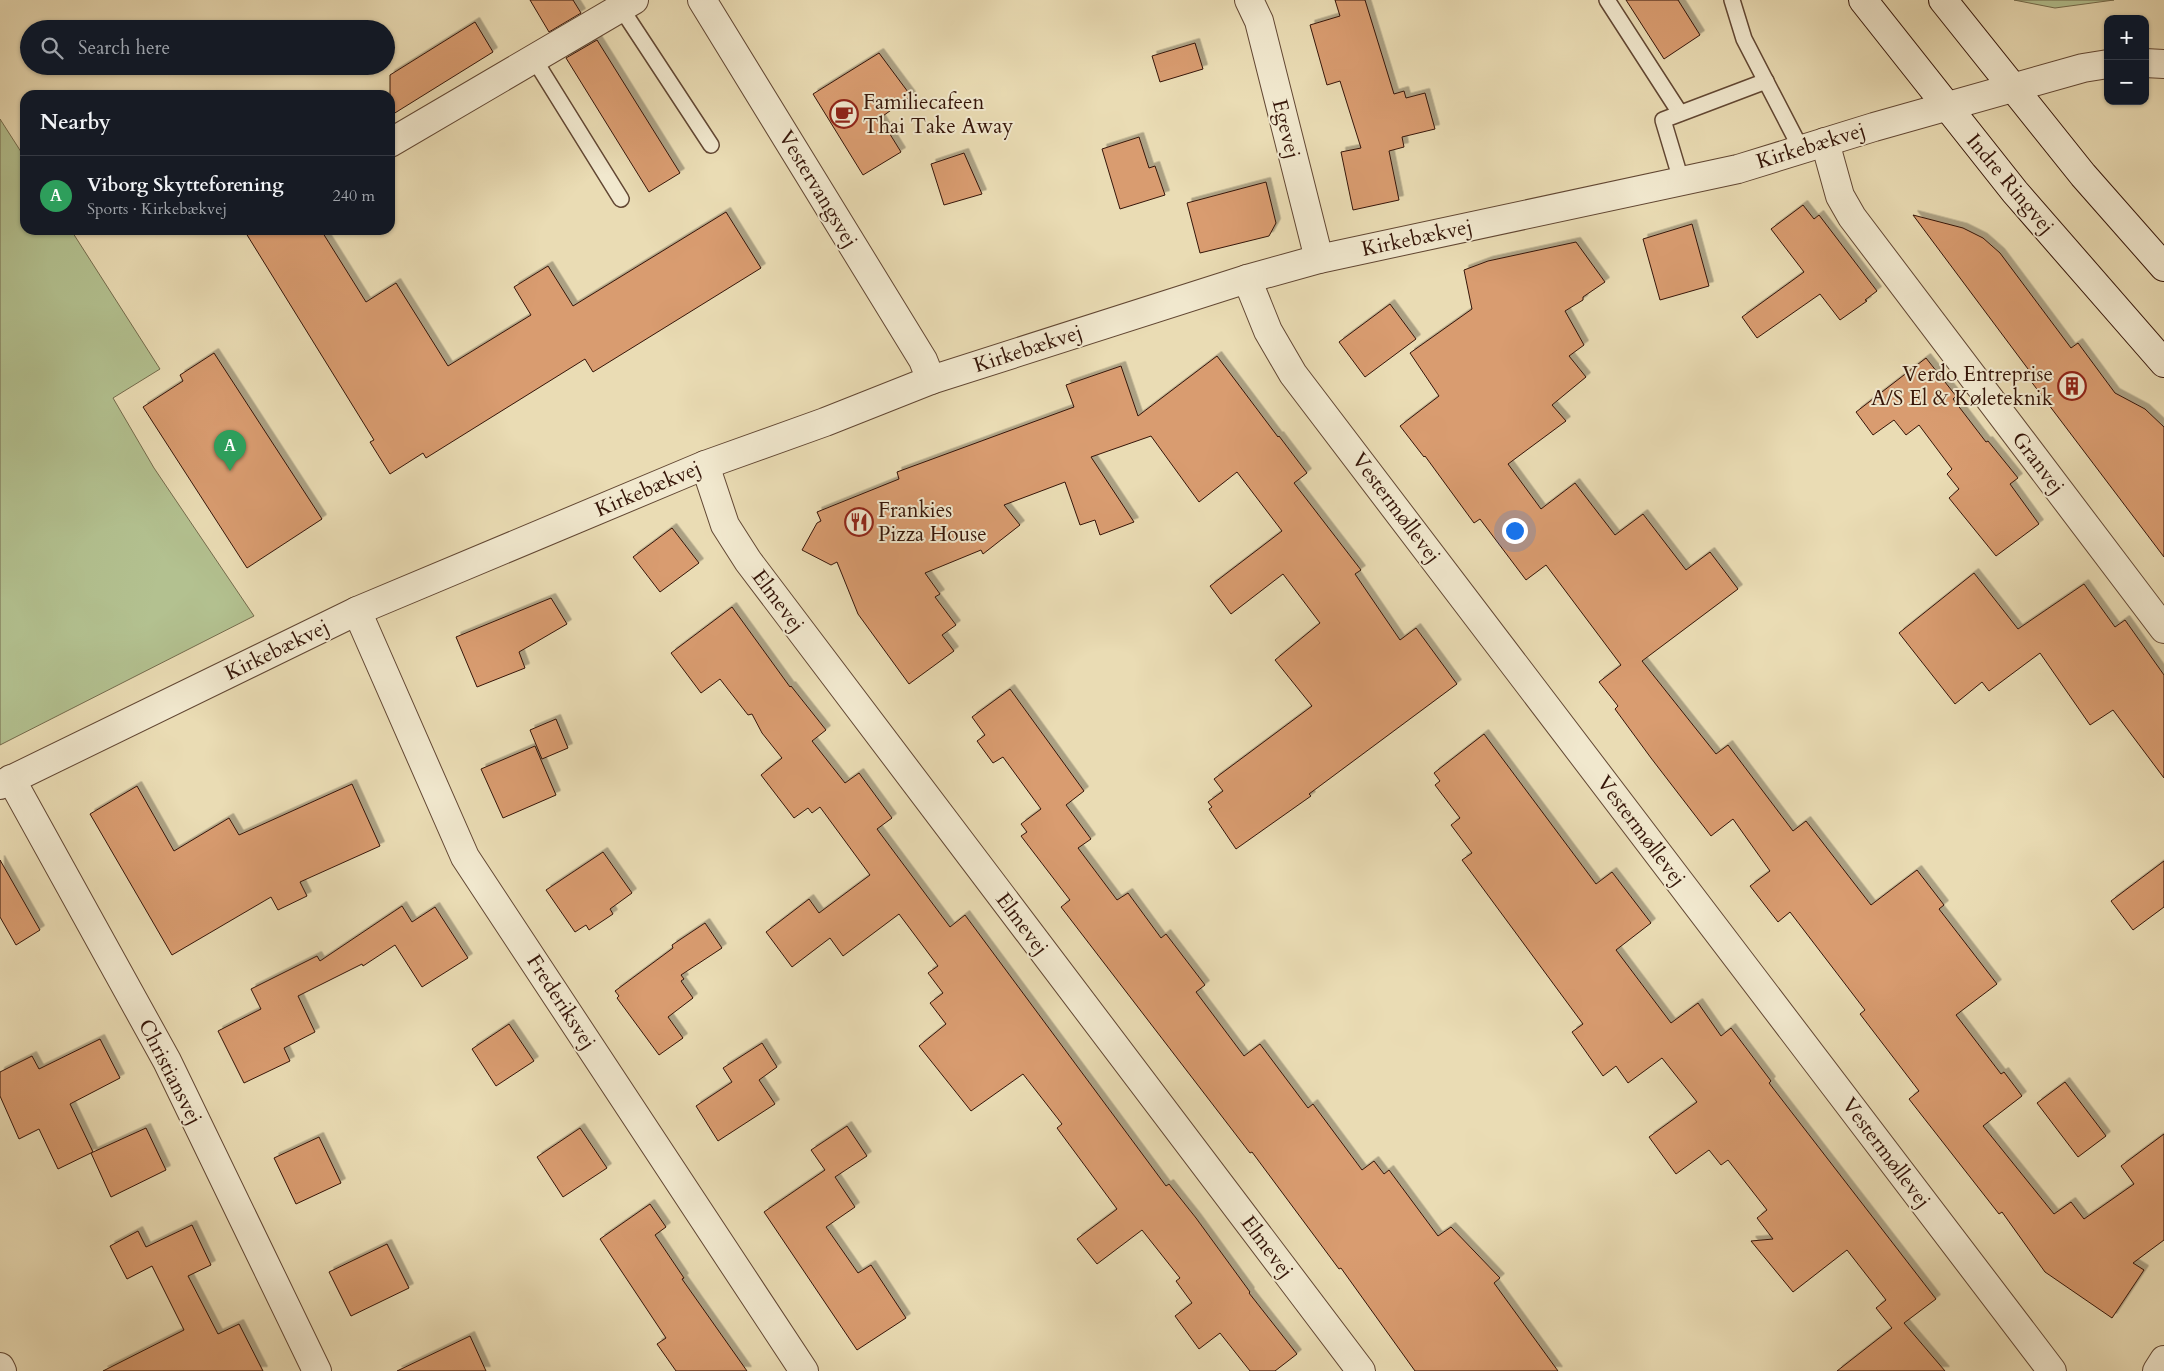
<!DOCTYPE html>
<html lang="en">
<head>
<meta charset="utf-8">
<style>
  body { margin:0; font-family:Cardo,serif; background:#20242c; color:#f1f3f6 }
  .controls { position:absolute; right:15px; top:15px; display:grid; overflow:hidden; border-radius:10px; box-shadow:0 1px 4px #0004 }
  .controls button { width:45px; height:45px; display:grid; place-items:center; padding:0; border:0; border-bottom:1px solid #363941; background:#171b24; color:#f1f3f6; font:25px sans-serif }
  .you { position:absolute; left:1514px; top:530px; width:18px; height:18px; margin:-12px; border:4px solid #fff; border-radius:50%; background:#1a73e8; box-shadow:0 0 0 8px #1a73e833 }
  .badge { display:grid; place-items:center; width:32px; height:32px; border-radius:50%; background:#c59692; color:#fff; font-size:16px; font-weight:700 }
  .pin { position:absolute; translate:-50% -41px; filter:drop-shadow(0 1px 2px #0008) }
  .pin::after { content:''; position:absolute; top:26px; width:18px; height:15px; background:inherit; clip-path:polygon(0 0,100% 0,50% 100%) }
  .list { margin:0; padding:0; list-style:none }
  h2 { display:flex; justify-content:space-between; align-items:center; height:65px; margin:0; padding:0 20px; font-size:21px }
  h2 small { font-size:16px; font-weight:400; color:#9ea1a6 }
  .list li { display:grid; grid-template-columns:32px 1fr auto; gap:15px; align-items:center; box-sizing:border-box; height:80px; padding:0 20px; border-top:1px solid #363941 }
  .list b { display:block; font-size:19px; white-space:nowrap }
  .list p { margin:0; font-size:16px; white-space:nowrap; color:#9ea1a6 }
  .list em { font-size:16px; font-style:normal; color:#9ea1a6 }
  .icon { flex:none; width:28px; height:28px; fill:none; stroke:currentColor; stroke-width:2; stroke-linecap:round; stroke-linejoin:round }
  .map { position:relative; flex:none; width:2164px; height:1371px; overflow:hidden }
  .search { position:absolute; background:#171b24; box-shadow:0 1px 4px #0004; left:20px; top:20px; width:375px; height:55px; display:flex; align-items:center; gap:12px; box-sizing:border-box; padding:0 18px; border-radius:28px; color:#9ea1a6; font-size:19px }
  .panel { position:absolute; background:#171b24; box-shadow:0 1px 4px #0004; left:20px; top:90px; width:375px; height:145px; border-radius:15px }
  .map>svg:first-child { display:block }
  .green { fill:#b3c190; stroke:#746b4c }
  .building { fill:#d99c70; stroke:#351508; filter:url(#shadow) }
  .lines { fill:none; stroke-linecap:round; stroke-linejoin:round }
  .service-casing { stroke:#624733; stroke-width:18 }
  .minor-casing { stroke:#624733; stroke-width:30 }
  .tertiary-casing { stroke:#624733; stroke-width:30 }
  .secondary-casing { stroke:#351508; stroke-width:30 }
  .service { stroke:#f1e8ce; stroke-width:15 }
  .minor { stroke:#f1e8ce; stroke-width:28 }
  .tertiary { stroke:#f1e8ce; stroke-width:28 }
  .secondary { stroke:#f1e8ce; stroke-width:28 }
  .labels { text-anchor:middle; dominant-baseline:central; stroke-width:4; stroke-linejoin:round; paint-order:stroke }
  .poi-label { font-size:21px; fill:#351508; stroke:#f1e8ce; text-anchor:start }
  .street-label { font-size:21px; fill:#351508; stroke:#f1e8ce }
</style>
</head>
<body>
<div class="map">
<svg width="2164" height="1371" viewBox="0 0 2164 1371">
  <defs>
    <filter id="shadow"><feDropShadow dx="4.5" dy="-4.5" stdDeviation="0" flood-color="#0004"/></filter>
  </defs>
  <rect width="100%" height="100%" fill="#eadcb4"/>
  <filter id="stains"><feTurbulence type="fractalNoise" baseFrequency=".004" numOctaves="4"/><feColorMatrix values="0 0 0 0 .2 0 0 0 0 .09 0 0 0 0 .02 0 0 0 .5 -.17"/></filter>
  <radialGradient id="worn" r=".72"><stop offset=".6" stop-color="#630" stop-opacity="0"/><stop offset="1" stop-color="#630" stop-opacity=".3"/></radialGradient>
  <g class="green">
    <path d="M 2014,0 L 2114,0 L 2055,8 Z"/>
    <path d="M 0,119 L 25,158 L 25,230 L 71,230 L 160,369 L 113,398 L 154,468 L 254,616 L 0,745 Z"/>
  </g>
  <g class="building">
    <path d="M 530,0 L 573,0 L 581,13 L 549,32 Z"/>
    <path d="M 1335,0 L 1365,0 L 1394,94 L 1404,91 L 1406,98 L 1425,93 L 1435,129 L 1402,137 L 1404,147 L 1389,151 L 1399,200 L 1353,210 L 1341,152 L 1361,148 L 1340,81 L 1327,85 L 1310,25 L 1340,16 Z"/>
    <path d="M 1626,0 L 1678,0 L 1700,35 L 1664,59 Z"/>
    <path d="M 475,22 L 493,52 L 390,116 L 390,75 Z"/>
    <path d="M 597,40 L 680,173 L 649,192 L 566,58 Z"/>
    <path d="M 1195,43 L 1203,69 L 1160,82 L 1152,56 Z"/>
    <path d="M 879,53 L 911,96 L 880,118 L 901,152 L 863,175 L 813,94 Z"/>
    <path d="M 1139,137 L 1149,168 L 1155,166 L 1165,195 L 1120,209 L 1102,149 Z"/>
    <path d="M 964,153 L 982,194 L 944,205 L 931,164 Z"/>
    <path d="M 1266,182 L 1276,223 L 1269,236 L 1200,253 L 1187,203 Z"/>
    <path d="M 1803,205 L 1814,219 L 1819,215 L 1877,291 L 1865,300 L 1867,301 L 1840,320 L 1820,294 L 1757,338 L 1742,317 L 1804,272 L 1771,229 Z"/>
    <path d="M 726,212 L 761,268 L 593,372 L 585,359 L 426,458 L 423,453 L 390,474 L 370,442 L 374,440 L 244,230 L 321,230 L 366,302 L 396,283 L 448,366 L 531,315 L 514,287 L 548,266 L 573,306 Z"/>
    <path d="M 1913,215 L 1963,228 L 1983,238 L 2000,253 L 2071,348 L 2078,343 L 2115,393 L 2145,409 L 2164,427 L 2164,557 L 2030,380 L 2034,377 Z"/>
    <path d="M 1692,224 L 1709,286 L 1660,300 L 1643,239 Z"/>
    <path d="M 1576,242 L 1605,282 L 1583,297 L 1583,300 L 1565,311 L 1584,345 L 1569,356 L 1586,377 L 1552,405 L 1566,421 L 1508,464 L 1541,509 L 1575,483 L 1615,535 L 1643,514 L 1686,570 L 1710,552 L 1738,589 L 1642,661 L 1716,754 L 1728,745 L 1793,831 L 1806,821 L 1871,905 L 1917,870 L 1944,905 L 1939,909 L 1997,984 L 1956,1015 L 2001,1074 L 2004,1072 L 2022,1096 L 1983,1126 L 2054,1214 L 2071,1202 L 2084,1219 L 2134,1184 L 2121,1166 L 2164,1134 L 2164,1240 L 2133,1263 L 2144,1270 L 2112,1318 L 2045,1272 L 2002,1212 L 1999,1214 L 1909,1099 L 1919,1091 L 1860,1014 L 1865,1010 L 1790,912 L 1778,922 L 1750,886 L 1770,871 L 1733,819 L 1711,836 L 1651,758 L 1615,709 L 1618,706 L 1599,682 L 1621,665 L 1546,565 L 1526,580 L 1480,519 L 1474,523 L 1425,456 L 1424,457 L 1400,426 L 1439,396 L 1410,353 L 1472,309 L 1464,270 L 1488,261 Z"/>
    <path d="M 1390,304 L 1416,339 L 1365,377 L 1339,342 Z"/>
    <path d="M 214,353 L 322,519 L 247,568 L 143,407 L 183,381 L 180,375 Z"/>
    <path d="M 1217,356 L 1278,437 L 1279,436 L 1307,473 L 1294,483 L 1361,570 L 1355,574 L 1400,640 L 1416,628 L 1457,684 L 1309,794 L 1311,796 L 1236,849 L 1209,809 L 1212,807 L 1208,802 L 1223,791 L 1214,779 L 1312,706 L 1275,660 L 1320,623 L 1283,574 L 1231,614 L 1210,586 L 1282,531 L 1237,472 L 1199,502 L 1151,436 L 1091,457 L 1134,522 L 1100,535 L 1095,520 L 1080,525 L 1065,482 L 1004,505 L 1020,525 L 983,554 L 981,550 L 925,573 L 940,594 L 935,597 L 956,625 L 942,635 L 954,651 L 909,684 L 858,614 L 837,562 L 831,565 L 802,550 L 817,523 L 821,521 L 817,512 L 899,479 L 897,472 L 1074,407 L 1066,385 L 1121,366 L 1138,416 Z"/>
    <path d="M 1926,358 L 1956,396 L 1953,399 L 1986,442 L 1988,441 L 2018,478 L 2010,484 L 2039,524 L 1996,556 L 1949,498 L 1959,489 L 1947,474 L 1952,469 L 1919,425 L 1906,435 L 1894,420 L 1873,435 L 1856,412 Z"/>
    <path d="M 672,528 L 699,563 L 660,592 L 633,557 Z"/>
    <path d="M 1974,573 L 2018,629 L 2084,584 L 2115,627 L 2125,620 L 2164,675 L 2164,778 L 2113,710 L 2090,725 L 2040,653 L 1989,691 L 1982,682 L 1955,704 L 1899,633 Z"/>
    <path d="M 551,598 L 567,624 L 519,652 L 525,668 L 477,687 L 456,637 Z"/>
    <path d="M 732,607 L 790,687 L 791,686 L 826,730 L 812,741 L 845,783 L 859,773 L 892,818 L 877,829 L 950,927 L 965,915 L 1166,1186 L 1169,1184 L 1196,1218 L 1250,1292 L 1249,1293 L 1297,1354 L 1275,1371 L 1250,1371 L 1220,1333 L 1199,1349 L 1175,1316 L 1192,1303 L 1176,1281 L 1180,1278 L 1142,1230 L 1097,1264 L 1077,1239 L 1117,1209 L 1057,1128 L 1062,1124 L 1023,1074 L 971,1111 L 919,1046 L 946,1024 L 930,1003 L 943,993 L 928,973 L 938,966 L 899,914 L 843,956 L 830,938 L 792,967 L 766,932 L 809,899 L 819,913 L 870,875 L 820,807 L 812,813 L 808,808 L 794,818 L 761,775 L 782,758 L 762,733 L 752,714 L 748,715 L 720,679 L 701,693 L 671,653 Z"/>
    <path d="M 1010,689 L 1084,791 L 1066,805 L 1091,839 L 1078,848 L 1117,900 L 1128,893 L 1161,938 L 1166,934 L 1205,985 L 1196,992 L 1244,1056 L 1260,1044 L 1308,1108 L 1313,1104 L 1362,1170 L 1374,1161 L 1384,1174 L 1389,1170 L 1438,1236 L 1451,1227 L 1500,1278 L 1494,1283 L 1558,1371 L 1415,1371 L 1341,1268 L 1339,1269 L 1252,1152 L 1250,1153 L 1061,907 L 1070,900 L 1021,836 L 1027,832 L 1021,824 L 1041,809 L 1003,757 L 993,763 L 977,741 L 985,735 L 972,717 Z"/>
    <path d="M 556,719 L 568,748 L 542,759 L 530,730 Z"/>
    <path d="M 1484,734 L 1596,884 L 1612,872 L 1651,923 L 1616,950 L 1671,1023 L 1698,1003 L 1721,1036 L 1731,1028 L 1771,1081 L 1769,1083 L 1936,1299 L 1904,1323 L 1945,1371 L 1837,1371 L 1892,1328 L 1876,1308 L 1886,1300 L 1847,1250 L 1793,1292 L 1751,1241 L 1773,1239 L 1757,1218 L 1767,1210 L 1728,1160 L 1721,1165 L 1709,1150 L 1676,1174 L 1649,1137 L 1697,1102 L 1662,1058 L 1628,1083 L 1616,1066 L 1603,1076 L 1572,1032 L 1583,1024 L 1462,860 L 1472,853 L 1451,825 L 1460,818 L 1435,785 L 1440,781 L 1434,773 Z"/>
    <path d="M 535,746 L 556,795 L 503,818 L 481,769 Z"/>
    <path d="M 352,784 L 380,846 L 300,882 L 307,896 L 278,910 L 271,897 L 172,955 L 90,814 L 137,786 L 174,851 L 229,818 L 239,835 Z"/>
    <path d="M 603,852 L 632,893 L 610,909 L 613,914 L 589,930 L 586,925 L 575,932 L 546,890 Z"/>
    <path d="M 0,860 L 40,930 L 16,945 L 0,917 Z"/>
    <path d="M 2164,861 L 2164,907 L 2133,930 L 2111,901 Z"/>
    <path d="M 402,906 L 412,922 L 435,907 L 468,958 L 422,987 L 395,945 L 363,966 L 362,964 L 298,996 L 315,1032 L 284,1048 L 290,1061 L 244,1083 L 218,1031 L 261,1009 L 251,989 L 317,956 L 320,961 Z"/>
    <path d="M 705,923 L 722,948 L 681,975 L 684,979 L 681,981 L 693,998 L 668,1017 L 683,1038 L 659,1055 L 617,998 L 619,996 L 615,991 L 673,948 L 672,945 Z"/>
    <path d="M 509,1024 L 534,1061 L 496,1086 L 472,1049 Z"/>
    <path d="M 100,1039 L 120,1078 L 70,1104 L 93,1152 L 58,1169 L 39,1129 L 19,1139 L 0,1096 L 0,1072 L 32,1056 L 39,1069 Z"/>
    <path d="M 762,1043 L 777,1067 L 759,1080 L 775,1104 L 718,1141 L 696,1106 L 732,1082 L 723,1068 Z"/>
    <path d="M 2065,1082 L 2106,1136 L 2078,1157 L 2037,1103 Z"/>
    <path d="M 847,1126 L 867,1156 L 835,1177 L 855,1207 L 826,1227 L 858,1273 L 871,1265 L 906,1318 L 857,1350 L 764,1212 L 825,1170 L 811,1150 Z"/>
    <path d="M 146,1128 L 166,1170 L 111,1197 L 91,1153 Z"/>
    <path d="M 580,1128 L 607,1168 L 563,1197 L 537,1157 Z"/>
    <path d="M 319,1137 L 341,1183 L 296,1204 L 274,1158 Z"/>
    <path d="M 650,1204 L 666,1227 L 655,1235 L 684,1278 L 682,1279 L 747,1371 L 676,1371 L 657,1344 L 666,1338 L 600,1239 Z"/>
    <path d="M 192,1225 L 211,1265 L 188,1276 L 218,1334 L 239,1324 L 263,1371 L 103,1371 L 184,1330 L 152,1266 L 127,1279 L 110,1246 L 138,1231 L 146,1247 Z"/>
    <path d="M 387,1244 L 409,1288 L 351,1316 L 329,1272 Z"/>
    <path d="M 470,1336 L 486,1371 L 397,1371 Z"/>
  </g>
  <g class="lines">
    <defs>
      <g id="service">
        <path d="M 1607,0 L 1680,113"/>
        <path d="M 1732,0 L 1744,39 L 1801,149"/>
        <path d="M 621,8 L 711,145"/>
        <path d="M 534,59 L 621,199"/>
        <path d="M 1681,180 L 1663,120 L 1766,81"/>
      </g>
      <g id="minor">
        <path d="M 1249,0 L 1259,21 L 1319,259"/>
        <path d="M 1825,142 L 1840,196 L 1852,217 L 2164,629"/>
        <path d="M 390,143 L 634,0"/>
        <path d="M 1247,279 L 1268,331 L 1293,374 L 2052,1371"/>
        <path d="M 705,465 L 725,525 L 748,561 L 1361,1371"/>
        <path d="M 357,611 L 465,857 L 804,1371"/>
        <path d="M 11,779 L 167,1061 L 317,1371"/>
        <path d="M 0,1367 L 2,1371"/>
      </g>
      <g id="tertiary">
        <path d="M 702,0 L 923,360 L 931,380"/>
        <path d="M 2145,63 L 2164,64"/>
        <path d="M 0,785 L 357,611 L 705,465 L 825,422 L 931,380 L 1247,279 L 1319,259 L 1738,169 L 1874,127 L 2083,68 L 2108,64"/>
        <path d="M 2157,1371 L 2164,1360"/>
      </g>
      <g id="secondary">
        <path d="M 1863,0 L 2015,192 L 2164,363"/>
        <path d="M 1943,0 L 2083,175 L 2164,267"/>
      </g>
    </defs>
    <use href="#service" class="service-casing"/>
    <use href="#minor" class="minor-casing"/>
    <use href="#tertiary" class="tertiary-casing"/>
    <use href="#secondary" class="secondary-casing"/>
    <use href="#service" class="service"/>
    <use href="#minor" class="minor"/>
    <use href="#tertiary" class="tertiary"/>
    <use href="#secondary" class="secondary"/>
  </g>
  <defs>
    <symbol id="cafe-ring" viewBox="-11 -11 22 22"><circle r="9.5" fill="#f1e8ce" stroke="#8f2418" stroke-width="1.5"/><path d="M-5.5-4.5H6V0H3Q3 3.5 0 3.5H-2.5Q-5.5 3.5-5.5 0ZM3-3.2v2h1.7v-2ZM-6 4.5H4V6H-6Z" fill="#8f2418"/></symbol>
    <symbol id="building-ring" viewBox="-11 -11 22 22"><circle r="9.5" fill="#f1e8ce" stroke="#8f2418" stroke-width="1.5"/><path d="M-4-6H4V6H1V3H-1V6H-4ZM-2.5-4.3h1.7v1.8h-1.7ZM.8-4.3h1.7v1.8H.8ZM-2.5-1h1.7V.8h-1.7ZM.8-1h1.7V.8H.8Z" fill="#8f2418"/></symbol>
    <symbol id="restaurant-ring" viewBox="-11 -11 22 22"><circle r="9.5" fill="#f1e8ce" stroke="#8f2418" stroke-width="1.5"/><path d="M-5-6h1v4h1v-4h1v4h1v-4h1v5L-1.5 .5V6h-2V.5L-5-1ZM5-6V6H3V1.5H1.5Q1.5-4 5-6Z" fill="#8f2418"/></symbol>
  </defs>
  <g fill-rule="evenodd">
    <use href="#cafe-ring" x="828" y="98" width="32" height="32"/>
    <use href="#building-ring" x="2056" y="370" width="32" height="32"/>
    <use href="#restaurant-ring" x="843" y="506" width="32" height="32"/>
  </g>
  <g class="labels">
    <g class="poi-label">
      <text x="863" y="102">Familiecafeen<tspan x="863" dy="24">Thai Take Away</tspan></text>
      <text x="2053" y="374" text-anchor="end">Verdo Entreprise<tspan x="2053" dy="24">A/S El &amp; Køleteknik</tspan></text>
      <text x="878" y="510">Frankies<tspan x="878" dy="24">Pizza House</tspan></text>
    </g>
    <g class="street-label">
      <text transform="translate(1286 129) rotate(76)">Egevej</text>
      <text transform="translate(1811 146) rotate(-17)">Kirkebækvej</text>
      <text transform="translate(2010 184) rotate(50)">Indre Ringvej</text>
      <text transform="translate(818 189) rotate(59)">Vestervangsvej</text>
      <text transform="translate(1417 238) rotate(-12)">Kirkebækvej</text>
      <text transform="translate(1028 349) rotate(-18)">Kirkebækvej</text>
      <text transform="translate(2038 463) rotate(53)">Granvej</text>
      <text transform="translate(648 489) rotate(-23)">Kirkebækvej</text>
      <text transform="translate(1396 508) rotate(53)">Vestermøllevej</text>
      <text transform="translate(778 601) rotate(53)">Elmevej</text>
      <text transform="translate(277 650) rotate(-26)">Kirkebækvej</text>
      <text transform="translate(1641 831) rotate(53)">Vestermøllevej</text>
      <text transform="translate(1022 924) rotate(53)">Elmevej</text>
      <text transform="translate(561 1002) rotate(57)">Frederiksvej</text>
      <text transform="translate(170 1072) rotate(63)">Christiansvej</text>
      <text transform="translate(1886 1153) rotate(53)">Vestermøllevej</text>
      <text transform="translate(1267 1247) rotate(53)">Elmevej</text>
    </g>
  </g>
  <rect width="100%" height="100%" filter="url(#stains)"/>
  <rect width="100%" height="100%" fill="url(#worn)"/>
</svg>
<div class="controls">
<button>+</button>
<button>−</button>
</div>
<div class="you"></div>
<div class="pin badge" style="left:230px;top:471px;background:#2e9e5b">A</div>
<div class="search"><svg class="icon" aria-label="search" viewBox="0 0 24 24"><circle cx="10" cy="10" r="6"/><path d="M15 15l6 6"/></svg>Search here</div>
<section class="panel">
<h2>Nearby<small></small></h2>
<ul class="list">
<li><span class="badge" style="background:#2e9e5b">A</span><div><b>Viborg Skytteforening</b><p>Sports · Kirkebækvej</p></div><em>240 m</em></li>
</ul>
</section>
</div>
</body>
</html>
